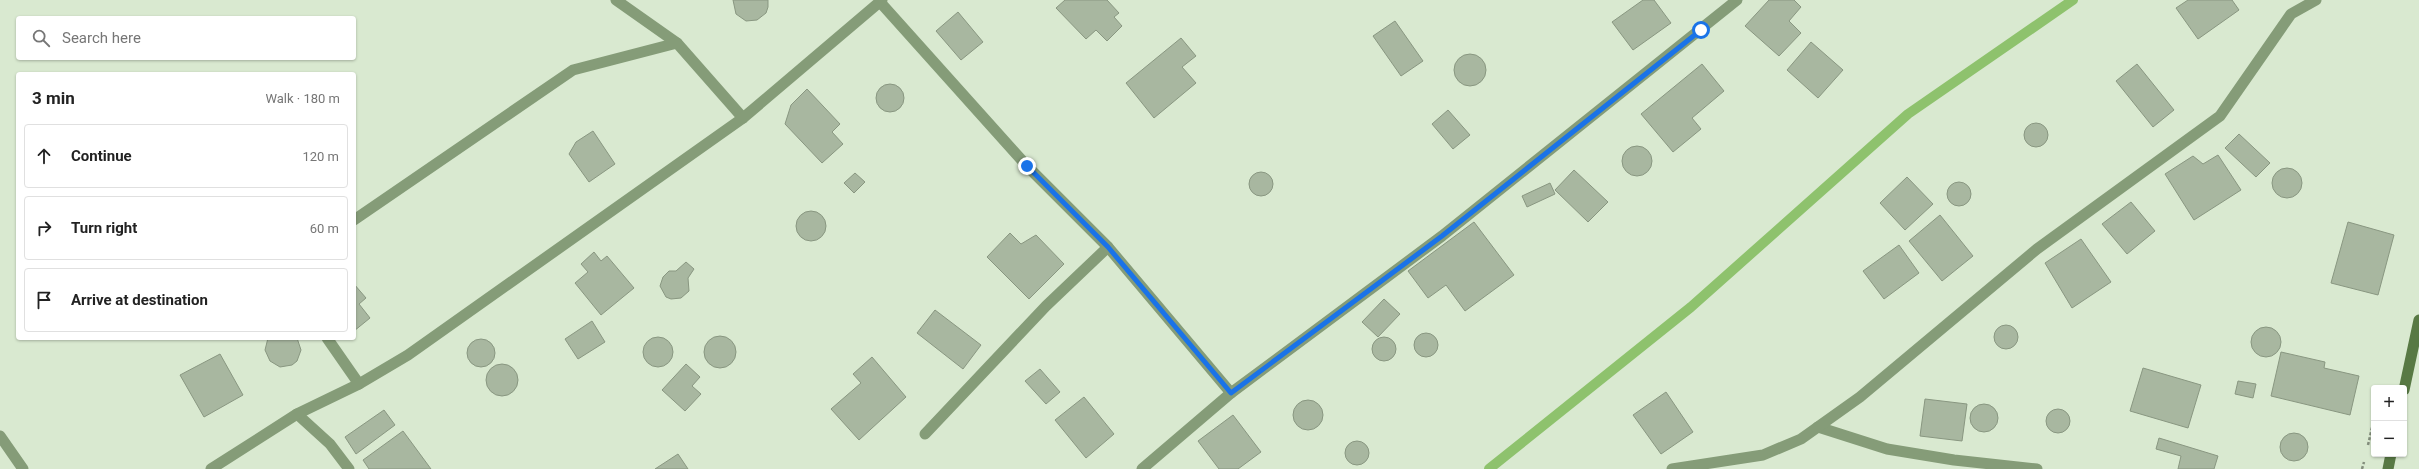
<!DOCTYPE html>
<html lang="en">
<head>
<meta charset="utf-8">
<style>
  body { margin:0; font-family:Roboto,sans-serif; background:#f6f6f6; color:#222 }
  .controls { position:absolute; right:12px; bottom:12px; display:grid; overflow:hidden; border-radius:4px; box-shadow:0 1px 3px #0004 }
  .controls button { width:36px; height:36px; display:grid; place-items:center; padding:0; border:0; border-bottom:1px solid #e0e0e0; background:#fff; color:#222; font:20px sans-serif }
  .stop { position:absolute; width:12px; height:12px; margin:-9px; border:3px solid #1a73e8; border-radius:50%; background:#fff }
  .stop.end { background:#1a73e8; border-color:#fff; box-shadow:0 1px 4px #0008 }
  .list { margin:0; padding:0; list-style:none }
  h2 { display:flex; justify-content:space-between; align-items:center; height:52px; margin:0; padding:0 16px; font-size:17px }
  h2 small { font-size:13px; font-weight:400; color:#767676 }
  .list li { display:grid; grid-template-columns:26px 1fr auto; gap:12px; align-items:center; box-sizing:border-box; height:64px; margin:0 8px 8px; padding:0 8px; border:1px solid #e0e0e0; border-radius:4px }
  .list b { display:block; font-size:15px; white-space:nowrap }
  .list em { font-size:13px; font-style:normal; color:#767676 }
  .icon { flex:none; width:22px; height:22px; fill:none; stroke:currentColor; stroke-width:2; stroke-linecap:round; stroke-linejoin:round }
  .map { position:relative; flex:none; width:2419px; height:469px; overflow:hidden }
  .search { position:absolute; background:#fff; box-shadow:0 1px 3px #0004; left:16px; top:16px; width:340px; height:44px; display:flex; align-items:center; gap:10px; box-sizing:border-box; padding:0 14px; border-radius:4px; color:#767676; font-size:15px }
  .panel { position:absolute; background:#fff; box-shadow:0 1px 3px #0004; left:16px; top:72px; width:340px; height:268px; border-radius:4px }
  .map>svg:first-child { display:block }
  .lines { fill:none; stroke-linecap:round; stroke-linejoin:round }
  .stream { stroke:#8ec26d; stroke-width:10 }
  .building { fill:#a8b7a0; stroke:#899781 }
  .path { stroke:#838e7c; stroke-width:2.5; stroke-dasharray:3 2; stroke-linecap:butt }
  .minor { stroke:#859c78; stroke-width:11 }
  .secondary { stroke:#587944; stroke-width:11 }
  .route { stroke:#1a73e8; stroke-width:5 }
</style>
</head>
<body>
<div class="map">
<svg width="2419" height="469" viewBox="0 0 2419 469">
  <rect width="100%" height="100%" fill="#d9e9d0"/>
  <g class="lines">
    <path class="stream" d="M 1489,469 L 1691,307 L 1908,114 L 2073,0"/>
  </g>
  <g class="building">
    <path d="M 733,0 L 768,0 L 768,7 L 766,13 L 757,20 L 746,21 L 736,14 Z"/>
    <path d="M 1065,0 L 1107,0 L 1119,13 L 1114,17 L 1122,26 L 1107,41 L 1096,30 L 1086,39 L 1056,8 Z"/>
    <path d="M 1643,0 L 1654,0 L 1671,23 L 1633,50 L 1612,22 Z"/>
    <path d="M 1769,0 L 1794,0 L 1801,7 L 1789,21 L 1801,33 L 1779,56 L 1745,26 Z"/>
    <path d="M 2188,0 L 2232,0 L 2239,10 L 2198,39 L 2176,8 Z"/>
    <path d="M 958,12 L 983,42 L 961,60 L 936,31 Z"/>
    <path d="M 1395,21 L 1423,61 L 1401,76 L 1373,36 Z"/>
    <path d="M 1181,38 L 1196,56 L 1182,67 L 1196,83 L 1154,118 L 1126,83 Z"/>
    <path d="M 1811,42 L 1843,70 L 1818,98 L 1787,70 Z"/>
    <circle cx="1470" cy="70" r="16"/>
    <path d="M 1702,64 L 1724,91 L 1692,118 L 1701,129 L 1673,152 L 1641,114 Z"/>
    <path d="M 2137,64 L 2174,110 L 2153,127 L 2116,81 Z"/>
    <circle cx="890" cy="98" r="14"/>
    <path d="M 807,89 L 840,124 L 832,132 L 843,144 L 822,163 L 785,124 L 791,105 Z"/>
    <path d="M 1448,110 L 1470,135 L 1453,149 L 1432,124 Z"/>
    <circle cx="2036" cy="135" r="12"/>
    <path d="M 593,131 L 615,164 L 589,182 L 569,154 L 576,142 Z"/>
    <path d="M 2239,134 L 2270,163 L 2256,177 L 2225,148 Z"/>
    <circle cx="1637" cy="161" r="15"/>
    <path d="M 2218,155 L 2241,190 L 2194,220 L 2165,174 L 2193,156 L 2203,164 Z"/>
    <circle cx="2287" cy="183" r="15"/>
    <path d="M 1574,170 L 1608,202 L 1588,222 L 1555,190 Z"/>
    <circle cx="1261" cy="184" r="12"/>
    <path d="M 855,173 L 865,182 L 854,193 L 844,183 Z"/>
    <path d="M 1907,177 L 1933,204 L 1905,230 L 1880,203 Z"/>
    <circle cx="1959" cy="194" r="12"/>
    <path d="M 1550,183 L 1555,194 L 1527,207 L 1522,196 Z"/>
    <path d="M 2131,202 L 2155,231 L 2127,254 L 2102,224 Z"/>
    <circle cx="811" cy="226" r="15"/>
    <path d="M 1940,215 L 1973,256 L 1942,281 L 1909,241 Z"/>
    <path d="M 1474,222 L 1514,275 L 1465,311 L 1446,285 L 1428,298 L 1408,271 Z"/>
    <path d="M 2348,222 L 2394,235 L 2378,295 L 2331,283 Z"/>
    <path d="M 1010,233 L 1021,244 L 1036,235 L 1064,264 L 1029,299 L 987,257 Z"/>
    <path d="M 2081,239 L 2111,282 L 2072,308 L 2045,263 Z"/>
    <path d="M 1899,245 L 1919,273 L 1884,299 L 1863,271 Z"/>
    <path d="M 594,252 L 601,261 L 607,256 L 634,288 L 601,315 L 575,283 L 588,272 L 581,264 Z"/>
    <path d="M 686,262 L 694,269 L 688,278 L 689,291 L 681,298 L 671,299 L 666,297 L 660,286 L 663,277 L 669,271 L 676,271 Z"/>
    <path d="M 354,284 L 366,298 L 359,304 L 370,318 L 354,331 Z"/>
    <path d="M 1384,299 L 1400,314 L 1378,337 L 1362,322 Z"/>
    <path d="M 935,310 L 981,345 L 963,369 L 917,333 Z"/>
    <path d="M 592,321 L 605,342 L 578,359 L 565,339 Z"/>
    <circle cx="2006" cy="337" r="12"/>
    <circle cx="2266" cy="342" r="15"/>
    <circle cx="1426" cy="345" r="12"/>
    <circle cx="720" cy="352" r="16"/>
    <circle cx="1384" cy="349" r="12"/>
    <circle cx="658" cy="352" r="15"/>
    <path d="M 268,338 L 297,338 L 301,350 L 297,361 L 292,365 L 280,367 L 270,361 L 265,350 Z"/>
    <circle cx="481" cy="353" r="14"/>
    <path d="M 2281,352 L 2325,362 L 2324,368 L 2359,376 L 2350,415 L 2271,396 Z"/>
    <path d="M 220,354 L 243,395 L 204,417 L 180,375 Z"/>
    <path d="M 872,357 L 906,397 L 859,440 L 831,409 L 861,383 L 853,374 Z"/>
    <path d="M 686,364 L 700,377 L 692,386 L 701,394 L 685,411 L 662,390 Z"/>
    <circle cx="502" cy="380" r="16"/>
    <path d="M 2143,368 L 2201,385 L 2188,428 L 2130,411 Z"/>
    <path d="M 1040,369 L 1060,392 L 1046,404 L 1025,381 Z"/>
    <path d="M 2238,381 L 2256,384 L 2253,398 L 2235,394 Z"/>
    <path d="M 1666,392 L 1693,432 L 1661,454 L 1633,415 Z"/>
    <path d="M 1084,397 L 1114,434 L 1086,458 L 1055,420 Z"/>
    <path d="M 1925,399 L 1967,404 L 1962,441 L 1920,436 Z"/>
    <circle cx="1308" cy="415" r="15"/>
    <circle cx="1984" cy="418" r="14"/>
    <circle cx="2058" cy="421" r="12"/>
    <path d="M 384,410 L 395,425 L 356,454 L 345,437 Z"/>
    <path d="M 1233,415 L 1261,452 L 1238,469 L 1219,469 L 1198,441 Z"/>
    <path d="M 403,431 L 431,469 L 369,469 L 363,460 Z"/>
    <circle cx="2294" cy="447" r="14"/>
    <path d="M 2159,438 L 2218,456 L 2214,469 L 2178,469 L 2181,456 L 2156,449 Z"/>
    <circle cx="1357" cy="453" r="12"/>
    <path d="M 678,454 L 688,469 L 655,469 Z"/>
  </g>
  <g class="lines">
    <g class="path">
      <path d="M 2368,445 L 2374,419"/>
      <path d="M 2362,469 L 2364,462"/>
    </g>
    <g class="minor">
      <path d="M 616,0 L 677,43"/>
      <path d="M 880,2 L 1027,166 L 1108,247 L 1231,393"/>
      <path d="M 354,220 L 573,70 L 677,43 L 743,118"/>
      <path d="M 327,338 L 359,384"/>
      <path d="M 297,414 L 330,444 L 349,469"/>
      <path d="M 1818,427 L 1887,449 L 1954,460 L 2037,469"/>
      <path d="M 925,434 L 1046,306 L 1108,247"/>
      <path d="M 0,436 L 23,469"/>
      <path d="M 211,469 L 297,414 L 359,384 L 408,355 L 743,118 L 882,0"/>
      <path d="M 1142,469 L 1231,393 L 1442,236 L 1737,0"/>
      <path d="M 1672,469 L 1763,455 L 1801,439 L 1860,397 L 2037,249 L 2220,116 L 2291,14 L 2316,0"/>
    </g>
    <g class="secondary">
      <path d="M 2404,390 L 2419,320"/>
      <path d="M 2388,469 L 2391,454"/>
    </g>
  </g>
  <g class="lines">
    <path class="route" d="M 1027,166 L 1108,247 L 1231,393 L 1442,236 L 1701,30"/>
  </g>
</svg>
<div class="controls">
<button>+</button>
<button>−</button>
</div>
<div class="stop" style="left:1701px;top:30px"></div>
<div class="stop end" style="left:1027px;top:166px"></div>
<div class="search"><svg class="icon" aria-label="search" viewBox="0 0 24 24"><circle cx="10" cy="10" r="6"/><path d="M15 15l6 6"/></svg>Search here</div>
<section class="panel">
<h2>3 min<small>Walk · 180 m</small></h2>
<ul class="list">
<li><svg class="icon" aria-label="ahead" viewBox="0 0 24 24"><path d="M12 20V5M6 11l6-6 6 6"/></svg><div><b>Continue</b></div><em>120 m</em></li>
<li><svg class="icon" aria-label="right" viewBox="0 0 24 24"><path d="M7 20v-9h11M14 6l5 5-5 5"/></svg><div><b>Turn right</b></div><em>60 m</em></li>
<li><svg class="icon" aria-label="arrive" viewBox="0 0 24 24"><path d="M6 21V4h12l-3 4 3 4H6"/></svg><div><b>Arrive at destination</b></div></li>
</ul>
</section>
</div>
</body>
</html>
